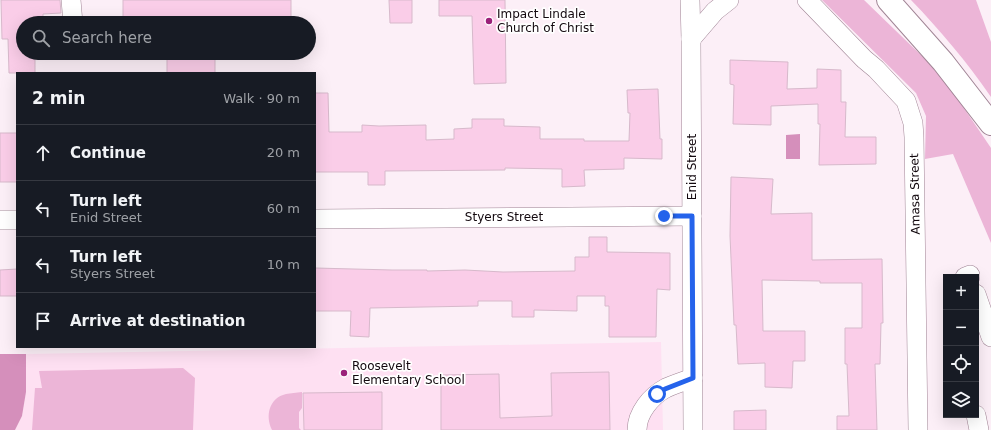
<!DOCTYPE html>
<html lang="en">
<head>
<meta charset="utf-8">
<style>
  body { margin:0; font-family:"DejaVu Sans",sans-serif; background:#20242c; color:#f1f3f6 }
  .controls { position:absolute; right:12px; bottom:12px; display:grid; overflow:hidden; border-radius:0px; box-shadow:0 4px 16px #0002 }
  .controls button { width:36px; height:36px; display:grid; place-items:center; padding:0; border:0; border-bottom:1px solid #363941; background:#171b24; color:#f1f3f6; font:20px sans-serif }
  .stop { position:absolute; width:12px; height:12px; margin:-9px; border:3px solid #2563eb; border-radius:50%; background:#fff }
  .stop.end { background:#2563eb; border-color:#fff; box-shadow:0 1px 4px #0008 }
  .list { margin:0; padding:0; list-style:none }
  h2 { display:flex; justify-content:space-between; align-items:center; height:52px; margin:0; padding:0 16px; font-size:17px }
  h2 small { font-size:13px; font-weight:400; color:#9ea1a6 }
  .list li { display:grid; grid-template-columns:26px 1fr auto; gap:12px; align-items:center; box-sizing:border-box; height:56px; padding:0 16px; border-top:1px solid #363941 }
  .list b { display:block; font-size:15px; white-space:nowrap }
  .list p { margin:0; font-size:13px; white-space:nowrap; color:#9ea1a6 }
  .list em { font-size:13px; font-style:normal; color:#9ea1a6 }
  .icon { flex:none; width:22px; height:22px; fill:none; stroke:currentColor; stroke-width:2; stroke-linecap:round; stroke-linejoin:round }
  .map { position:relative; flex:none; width:991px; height:430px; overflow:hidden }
  .search { position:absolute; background:#171b24; box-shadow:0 4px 16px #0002; left:16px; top:16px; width:300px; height:44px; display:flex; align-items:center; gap:10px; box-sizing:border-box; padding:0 14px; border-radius:22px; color:#9ea1a6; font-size:15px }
  .panel { position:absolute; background:#171b24; box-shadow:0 4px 16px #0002; left:16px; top:72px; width:300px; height:276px; border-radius:0px }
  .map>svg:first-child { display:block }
  .built { fill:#fee0f2 }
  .green { fill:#ecb5d7 }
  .water { fill:#d58fbb }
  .building { fill:#facde8; stroke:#d7b9cb }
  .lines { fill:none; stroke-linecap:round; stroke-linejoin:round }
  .minor-casing { stroke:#a08495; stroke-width:20 }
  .highway-casing { stroke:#a08495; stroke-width:24 }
  .minor { stroke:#fff; stroke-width:19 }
  .highway { stroke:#fff; stroke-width:22 }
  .route { stroke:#2563eb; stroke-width:5 }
  .poi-dot { fill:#9b217a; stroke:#fff; stroke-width:1.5 }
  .labels { text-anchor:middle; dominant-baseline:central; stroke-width:3.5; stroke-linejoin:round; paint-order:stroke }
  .poi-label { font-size:12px; fill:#12080e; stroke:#fff; text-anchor:start }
  .street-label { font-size:12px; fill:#12080e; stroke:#fff }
</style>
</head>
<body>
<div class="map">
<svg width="991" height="430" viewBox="0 0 991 430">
  <rect width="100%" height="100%" fill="#fceff7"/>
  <path class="built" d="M 661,342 L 663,430 L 15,430 L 22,416 L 26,392 L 26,354 Z"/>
  <g class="green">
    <path d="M 822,0 L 864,0 L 925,59 L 951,89 L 991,148 L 991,243 L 953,154 L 925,159 L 926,116 L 916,93 Z"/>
    <path d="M 911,0 L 976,0 L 991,42 L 991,97 C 967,62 940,30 911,0 Z"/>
    <path d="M 183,368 L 195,378 L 193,430 L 32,430 L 35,388 L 42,388 L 39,371 Z"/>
    <path d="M 302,392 L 302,408 L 299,412 L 299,428 L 301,430 L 272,430 C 265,416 269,398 286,394 C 291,393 296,393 302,392 Z"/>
  </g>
  <g class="water">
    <path d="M 800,134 L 800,159 L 786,159 L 786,135 Z"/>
    <path d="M 0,354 L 26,354 L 26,392 L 22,416 L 15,430 L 0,430 Z"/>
  </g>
  <g class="building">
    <path d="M 1,0 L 60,0 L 61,13 L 43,14 L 43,23 L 23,23 L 23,53 L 35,53 L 35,73 L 9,73 L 8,39 L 2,39 Z"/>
    <rect x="123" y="0" width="168" height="23"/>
    <path d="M 389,0 L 412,0 L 412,23 L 390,23 Z"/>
    <path d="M 439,0 L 505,0 L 506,83 L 474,84 L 472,16 L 439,16 Z"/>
    <rect x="167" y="53" width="48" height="20"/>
    <path d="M 730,60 L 788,62 L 787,89 L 817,88 L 817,69 L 841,70 L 841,102 L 846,102 L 845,137 L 876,137 L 876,164 L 819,165 L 820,124 L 818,124 L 818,104 L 771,106 L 771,125 L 733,124 L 734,85 L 730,84 Z"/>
    <path d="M 658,89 L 660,139 L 662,139 L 662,159 L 624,158 L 624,169 L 584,170 L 585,186 L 562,187 L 562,169 L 505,168 L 505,170 L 385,171 L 385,185 L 368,185 L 368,172 L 315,172 L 315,93 L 328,93 L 329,132 L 362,132 L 362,125 L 379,126 L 426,125 L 426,140 L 454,139 L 454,129 L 472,128 L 472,119 L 504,119 L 504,126 L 540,127 L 540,139 L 584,139 L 584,141 L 629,141 L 630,113 L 628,113 L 627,90 Z"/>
    <rect x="0" y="133" width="17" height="49"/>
    <path d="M 731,177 L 773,179 L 771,214 L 812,213 L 812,260 L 882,259 L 883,323 L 881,323 L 880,364 L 875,364 L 877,430 L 837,430 L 837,416 L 849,416 L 847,364 L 845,364 L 845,328 L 862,328 L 862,283 L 820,283 L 820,281 L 762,280 L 763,331 L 805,331 L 805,361 L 793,361 L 792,388 L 765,387 L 765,363 L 738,364 L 736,325 L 734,325 L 730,236 Z"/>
    <path d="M 589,237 L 607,237 L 607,252 L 670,253 L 670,290 L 657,289 L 656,337 L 609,337 L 609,306 L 605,306 L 605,296 L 577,296 L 577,311 L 534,310 L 534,317 L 512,317 L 512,301 L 478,301 L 478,306 L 370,308 L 369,337 L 350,336 L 351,311 L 315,311 L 315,268 L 392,270 L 427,270 L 427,271 L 465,270 L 503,272 L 575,271 L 575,257 L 589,257 Z"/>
    <path d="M 17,269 L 17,296 L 0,296 L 0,270 Z"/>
    <path d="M 609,372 L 610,430 L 441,430 L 441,375 L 499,374 L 500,418 L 552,416 L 551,373 Z"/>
    <path d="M 382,392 L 382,430 L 304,430 L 303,393 Z"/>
    <path d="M 766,410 L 766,430 L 734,430 L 734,411 Z"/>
  </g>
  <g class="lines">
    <defs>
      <g id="minor">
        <path d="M 71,0 L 73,23"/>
        <path d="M 690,0 L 691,39 L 693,430"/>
        <path d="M 807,0 L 864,59 L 876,69 L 906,101 L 913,123 L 914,137 L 918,430"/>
        <path d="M 691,39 L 715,11 L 729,0"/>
        <path d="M 315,219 L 692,216"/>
        <path d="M 0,220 L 17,220"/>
        <path d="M 965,277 L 970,275 L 970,277"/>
        <path d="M 976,294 L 991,337"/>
        <path d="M 976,415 L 979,430"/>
        <path d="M 637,430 C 637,413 651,396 666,388 C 675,384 684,381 693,378"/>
      </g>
      <path id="highway" d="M 888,0 L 943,62 L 991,124"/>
    </defs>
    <use href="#minor" class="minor-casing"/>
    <use href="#highway" class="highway-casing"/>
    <use href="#minor" class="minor"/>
    <use href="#highway" class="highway"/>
  </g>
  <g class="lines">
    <path class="route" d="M 657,394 L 665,389 L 693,378 L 692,216 L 664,216"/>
  </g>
  <g class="poi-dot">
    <circle cx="489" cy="21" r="4"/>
    <circle cx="344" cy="373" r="4"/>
  </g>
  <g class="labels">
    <g class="poi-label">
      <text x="497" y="14">Impact Lindale<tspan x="497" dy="14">Church of Christ</tspan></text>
      <text x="352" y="366">Roosevelt<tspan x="352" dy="14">Elementary School</tspan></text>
    </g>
    <g class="street-label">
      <text transform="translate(692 167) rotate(-90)">Enid Street</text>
      <text transform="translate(915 194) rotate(-91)">Amasa Street</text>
      <text x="504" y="217">Styers Street</text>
    </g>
  </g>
</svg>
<div class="controls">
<button>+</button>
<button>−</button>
<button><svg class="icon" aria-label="locate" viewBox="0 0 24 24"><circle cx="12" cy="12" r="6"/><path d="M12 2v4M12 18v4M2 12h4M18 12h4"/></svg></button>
<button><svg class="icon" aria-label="layers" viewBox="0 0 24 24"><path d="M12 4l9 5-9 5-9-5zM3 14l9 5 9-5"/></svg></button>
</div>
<div class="stop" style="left:657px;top:394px"></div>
<div class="stop end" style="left:664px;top:216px"></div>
<div class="search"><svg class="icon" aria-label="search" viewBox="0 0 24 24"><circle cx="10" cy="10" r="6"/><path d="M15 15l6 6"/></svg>Search here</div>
<section class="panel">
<h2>2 min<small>Walk · 90 m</small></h2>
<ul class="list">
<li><svg class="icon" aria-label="ahead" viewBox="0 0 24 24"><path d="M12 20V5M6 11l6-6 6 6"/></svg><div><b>Continue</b></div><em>20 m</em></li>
<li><svg class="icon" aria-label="left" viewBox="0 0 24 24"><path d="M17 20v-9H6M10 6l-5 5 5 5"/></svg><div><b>Turn left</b><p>Enid Street</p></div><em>60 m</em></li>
<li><svg class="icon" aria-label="left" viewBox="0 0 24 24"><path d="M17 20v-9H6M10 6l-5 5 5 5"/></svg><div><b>Turn left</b><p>Styers Street</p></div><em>10 m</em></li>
<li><svg class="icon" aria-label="arrive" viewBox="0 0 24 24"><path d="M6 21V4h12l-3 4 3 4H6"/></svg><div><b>Arrive at destination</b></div></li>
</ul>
</section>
</div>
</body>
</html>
